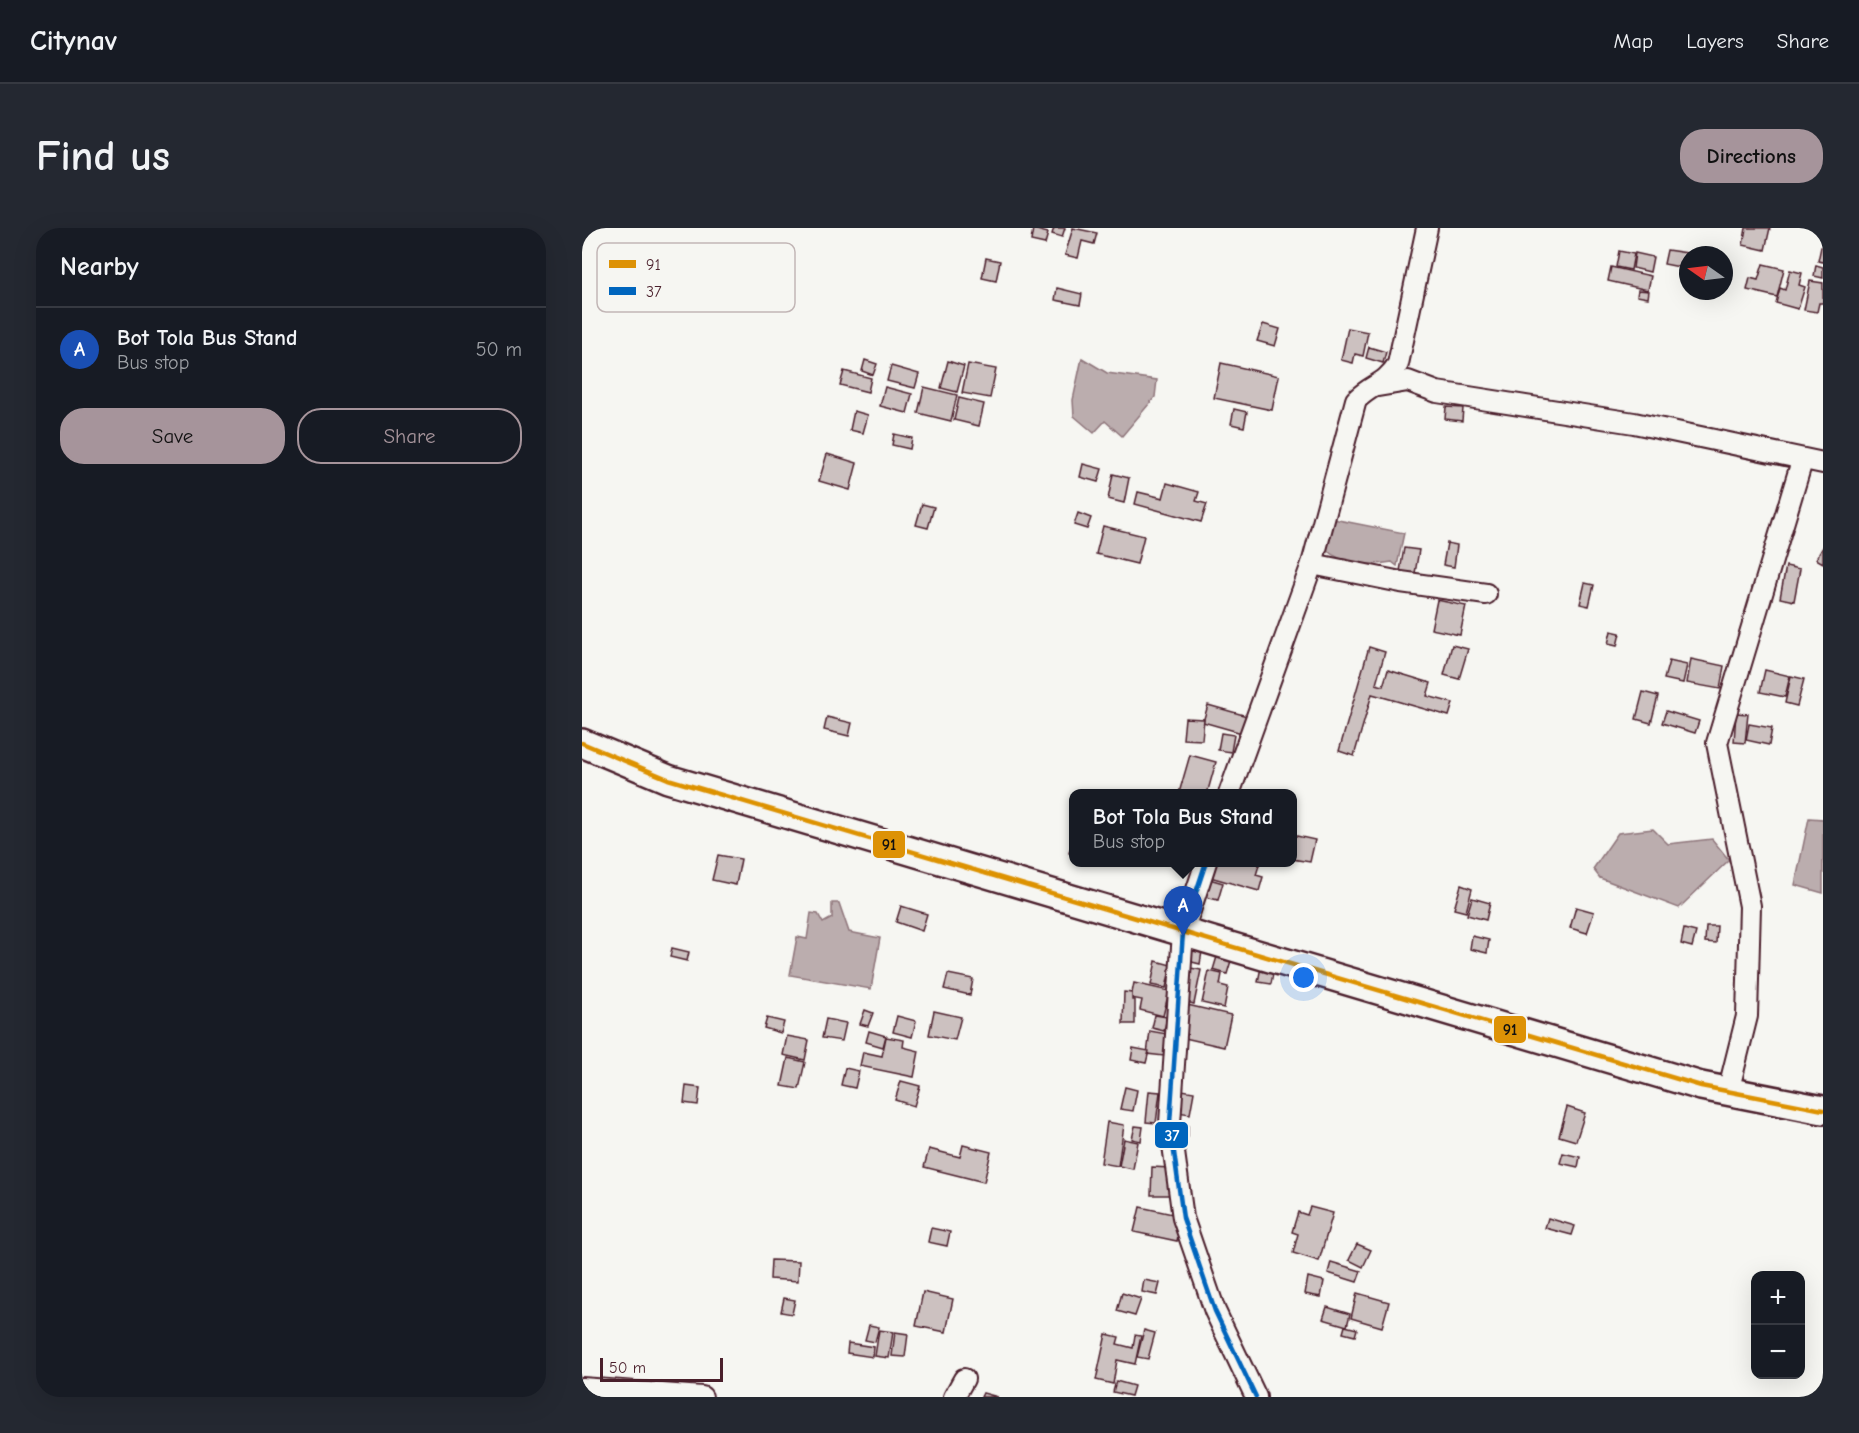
<!DOCTYPE html>
<html lang="en">
<head>
<meta charset="utf-8">
<style>
  body { margin:0; font-family:"Comic Neue",sans-serif; background:#242831; color:#f1f3f6 }
  .controls { position:absolute; right:18px; bottom:18px; display:grid; overflow:hidden; border-radius:12px; box-shadow:0 6px 24px #0002 }
  .controls button { width:54px; height:54px; display:grid; place-items:center; padding:0; border:0; border-bottom:2px solid #363941; background:#171b24; color:#f1f3f6; font:30px sans-serif }
  .compass { position:absolute; left:1097px; top:18px; width:54px; height:54px; border-radius:50%; background:#171b24; box-shadow:0 6px 24px #0002; rotate:284deg }
  .scale { position:absolute; left:18px; bottom:15px; width:123px; box-sizing:border-box; padding-left:6px; border:3px solid #4a1f2b; border-top:0; font-size:16px; line-height:21px; white-space:nowrap; color:#4a1f2b; -webkit-text-stroke:4px #f6f6f2; paint-order:stroke }
  .you { position:absolute; left:722px; top:750px; width:21px; height:21px; margin:-15px; border:4px solid #fff; border-radius:50%; background:#1a73e8; box-shadow:0 0 0 9px #1a73e833 }
  .badge { display:grid; place-items:center; width:39px; height:39px; border-radius:50%; background:#a6949b; color:#fff; font-size:20px; font-weight:700 }
  .pin { position:absolute; translate:-50% -50px; filter:drop-shadow(0 2px 3px #0008) }
  .pin::after { content:''; position:absolute; top:32px; width:21px; height:18px; background:inherit; clip-path:polygon(0 0,100% 0,50% 100%) }
  .popup { position:absolute; left:487px; top:561px; width:228px; height:78px; box-sizing:border-box; display:grid; place-content:center; border-radius:12px; background:#171b24; filter:drop-shadow(0 2px 4px #0005); font-size:20px; white-space:nowrap; color:#9ea1a6 }
  .popup b { font-size:22px; color:#f1f3f6 }
  .popup::after { content:''; position:absolute; left:50%; top:100%; margin-left:-12px; border:12px solid transparent; border-top-color:#171b24 }
  .list { margin:0; padding:0; list-style:none }
  h2 { display:flex; justify-content:space-between; align-items:center; height:78px; margin:0; padding:0 24px; font-size:26px }
  h2 small { font-size:20px; font-weight:400; color:#9ea1a6 }
  .list li { display:grid; grid-template-columns:39px 1fr auto; gap:18px; align-items:center; box-sizing:border-box; height:84px; padding:0 24px; border-top:2px solid #363941 }
  .list b { display:block; font-size:22px; white-space:nowrap }
  .list p { margin:0; font-size:20px; white-space:nowrap; color:#9ea1a6 }
  .list em { font-size:20px; font-style:normal; color:#9ea1a6 }
  .actions { display:flex; gap:12px; padding:18px 24px }
  .actions a { flex:1; padding:14px 0; border:2px solid #a6949b; border-radius:24px; text-align:center; font-size:21px; color:#a6949b }
  .actions .main { background:#a6949b; color:#111 }
  .map { position:relative; flex:none; width:1241px; height:1169px; overflow:hidden; border-radius:24px }
  header { display:flex; align-items:center; gap:36px; box-sizing:border-box; height:84px; padding:0 30px; background:#171b24; border-bottom:2px solid #363941 }
  header strong { font-size:28px }
  nav { display:flex; gap:33px; margin-inline-start:auto; font-size:21px }
  .intro { display:flex; align-items:center; justify-content:space-between; box-sizing:border-box; height:144px; padding:0 36px }
  h1 { margin:0; font-size:42px }
  .button { padding:15px 27px; border-radius:24px; background:#a6949b; color:#111; font-size:21px; font-weight:700 }
  main { display:flex; gap:36px; padding:0 36px }
  aside { flex:1; background:#171b24; border-radius:24px; box-shadow:0 6px 24px #0002 }
  .map>svg:first-child { display:block }
  .water { fill:#bbadae; stroke:#8e747a; stroke-width:1.5 }
  .building { fill:#ccc1c0; stroke:#4a1f2b; stroke-width:1.5 }
  .lines { fill:none; stroke-linecap:round; stroke-linejoin:round }
  .minor-casing { stroke:#4a1f2b; stroke-width:24 }
  .secondary-casing { stroke:#4a1f2b; stroke-width:32 }
  .minor { stroke:#f6f6f2; stroke-width:20 }
  .secondary { stroke:#f6f6f2; stroke-width:27 }
  .bus-1-casing { stroke:#f6f6f2; stroke-width:9 }
  .bus-2-casing { stroke:#f6f6f2; stroke-width:9 }
  .bus-1 { stroke:#dd9206; stroke-width:4.5 }
  .bus-2 { stroke:#0065bd; stroke-width:4.5 }
  .key { fill:#f6f6f2; stroke:#c2b6b6; stroke-width:1.5 }
  .key-label { font-size:16px; fill:#4a1f2b }
  .line-badge { stroke:#f6f6f2; stroke-width:2 }
  .badge-label { font-size:16px; text-anchor:middle; font-weight:bold; fill:#fff }
  .pale-badge-label { font-size:16px; text-anchor:middle; font-weight:bold; fill:#111 }
</style>
</head>
<body>
<header>
<strong>Citynav</strong>
<nav><a>Map</a><a>Layers</a><a>Share</a></nav>
</header>
<div class="intro"><h1>Find us</h1><a class="button">Directions</a></div>
<main>
<aside>
<h2>Nearby<small></small></h2>
<ul class="list">
<li><span class="badge" style="background:#1a4fb4">A</span><div><b>Bot Tola Bus Stand</b><p>Bus stop</p></div><em>50 m</em></li>
</ul>
<div class="actions"><a class="main">Save</a><a>Share</a></div>
</aside>
<div class="map">
<svg width="1241" height="1169" viewBox="0 0 1241 1169">
  <rect width="100%" height="100%" fill="#f6f6f2"/>
  <filter id="ink" filterUnits="userSpaceOnUse"><feTurbulence type="fractalNoise" baseFrequency=".0167" numOctaves="2"/><feDisplacementMap in="SourceGraphic" scale="12" xChannelSelector="R" yChannelSelector="G"/><feConvolveMatrix kernelMatrix="1 2 1 2 8 2 1 2 1" color-interpolation-filters="sRGB"/></filter>
  <g filter="url(#ink)">
    <g class="water">
      <path d="M 500,130 L 525,145 L 575,152 L 573,169 L 540,208 L 523,193 L 512,205 L 492,188 L 491,172 Z"/>
      <path d="M 751,291 L 822,305 L 815,338 L 810,334 C 788,338 762,337 744,322 Z"/>
      <path d="M 1227,590 L 1241,591 L 1241,665 L 1213,657 Z"/>
      <path d="M 1071,601 L 1086,616 L 1130,611 L 1147,632 L 1097,680 L 1018,650 L 1011,641 L 1036,605 Z"/>
      <path d="M 250,675 L 257,675 L 267,704 L 298,710 L 289,761 L 208,747 L 215,709 L 225,711 L 229,685 L 236,686 L 241,695 L 250,690 Z"/>
    </g>
    <g class="building">
      <path d="M 472,0 L 483,0 L 480,9 L 470,6 Z"/>
      <path d="M 491,0 L 515,5 L 512,16 L 500,13 L 496,30 L 483,27 Z"/>
      <path d="M 1164,0 L 1188,0 L 1183,22 L 1161,17 Z"/>
      <path d="M 451,1 L 466,5 L 463,16 L 449,13 Z"/>
      <path d="M 1239,19 L 1241,19 L 1241,34 L 1236,33 Z"/>
      <path d="M 1085,22 L 1105,25 L 1103,40 L 1082,36 Z"/>
      <path d="M 1037,23 L 1052,26 L 1049,42 L 1034,39 Z"/>
      <path d="M 1053,25 L 1071,29 L 1068,44 L 1051,40 Z"/>
      <path d="M 404,30 L 418,33 L 414,53 L 400,50 Z"/>
      <path d="M 1181,36 L 1202,41 L 1195,69 L 1165,62 L 1168,50 L 1176,52 Z"/>
      <path d="M 1234,37 L 1241,39 L 1241,50 L 1232,48 Z"/>
      <path d="M 1029,39 L 1069,48 L 1066,62 L 1026,53 Z"/>
      <path d="M 1208,42 L 1220,45 L 1217,57 L 1223,59 L 1216,81 L 1194,75 L 1198,60 L 1203,62 Z"/>
      <path d="M 1228,53 L 1241,55 L 1241,75 L 1237,75 L 1235,84 L 1222,82 Z"/>
      <path d="M 475,60 L 500,66 L 498,77 L 473,72 Z"/>
      <path d="M 1056,62 L 1067,63 L 1066,70 L 1055,68 Z"/>
      <path d="M 681,96 L 698,101 L 693,118 L 675,113 Z"/>
      <path d="M 766,100 L 786,104 L 781,128 L 773,126 L 771,135 L 759,132 Z"/>
      <path d="M 787,119 L 804,124 L 801,135 L 784,130 Z"/>
      <path d="M 283,132 L 295,136 L 291,147 L 280,143 Z"/>
      <path d="M 366,133 L 382,138 L 375,164 L 359,160 Z"/>
      <path d="M 639,135 L 697,148 L 690,182 L 632,170 Z"/>
      <path d="M 386,136 L 414,141 L 408,170 L 380,165 Z"/>
      <path d="M 309,138 L 337,146 L 333,160 L 305,153 Z"/>
      <path d="M 262,143 L 289,150 L 286,164 L 258,157 Z"/>
      <path d="M 303,159 L 330,166 L 325,185 L 298,178 Z"/>
      <path d="M 342,159 L 375,167 L 369,193 L 336,185 Z"/>
      <path d="M 377,170 L 402,176 L 397,198 L 372,192 Z"/>
      <path d="M 864,179 L 881,180 L 880,193 L 863,191 Z"/>
      <path d="M 652,181 L 665,184 L 662,199 L 649,196 Z"/>
      <path d="M 272,183 L 286,187 L 281,205 L 268,202 Z"/>
      <path d="M 312,206 L 330,210 L 328,221 L 310,217 Z"/>
      <path d="M 245,226 L 275,235 L 268,262 L 237,253 Z"/>
      <path d="M 501,236 L 520,241 L 516,254 L 498,249 Z"/>
      <path d="M 531,246 L 547,250 L 542,275 L 526,271 Z"/>
      <path d="M 585,255 L 617,264 L 614,273 L 625,276 L 619,294 L 553,276 L 556,264 L 581,270 Z"/>
      <path d="M 340,276 L 352,279 L 346,300 L 334,297 Z"/>
      <path d="M 496,285 L 509,290 L 505,301 L 492,297 Z"/>
      <path d="M 521,298 L 562,308 L 555,336 L 514,326 Z"/>
      <path d="M 865,315 L 875,317 L 872,339 L 861,337 Z"/>
      <path d="M 1241,319 L 1241,335 L 1234,331 Z"/>
      <path d="M 822,320 L 837,322 L 832,351 L 817,349 Z"/>
      <path d="M 1204,338 L 1218,341 L 1212,373 L 1198,370 Z"/>
      <path d="M 1003,355 L 1012,357 L 1007,378 L 998,376 Z"/>
      <path d="M 855,372 L 884,378 L 878,407 L 849,401 Z"/>
      <path d="M 1029,403 L 1038,405 L 1035,418 L 1026,416 Z"/>
      <path d="M 870,417 L 886,421 L 877,451 L 862,447 Z"/>
      <path d="M 787,419 L 803,424 L 794,456 L 801,458 L 806,442 L 849,455 L 845,468 L 871,475 L 867,488 L 790,466 L 772,528 L 757,523 Z"/>
      <path d="M 1109,431 L 1142,438 L 1138,461 L 1105,455 Z"/>
      <path d="M 1087,433 L 1105,437 L 1101,455 L 1082,451 Z"/>
      <path d="M 1183,442 L 1208,448 L 1203,469 L 1178,464 Z"/>
      <path d="M 1209,448 L 1222,451 L 1215,478 L 1203,475 Z"/>
      <path d="M 1061,464 L 1076,468 L 1069,495 L 1054,491 Z"/>
      <path d="M 626,477 L 665,488 L 660,505 L 621,494 Z"/>
      <path d="M 1084,483 L 1117,493 L 1113,505 L 1080,495 Z"/>
      <path d="M 1154,485 L 1166,486 L 1163,515 L 1152,514 Z"/>
      <path d="M 245,489 L 270,495 L 267,508 L 242,502 Z"/>
      <path d="M 603,490 L 622,491 L 620,512 L 601,511 Z"/>
      <path d="M 1167,496 L 1190,500 L 1187,517 L 1164,512 Z"/>
      <path d="M 639,505 L 652,507 L 649,524 L 636,522 Z"/>
      <path d="M 608,527 L 634,534 L 625,566 L 597,565 Z"/>
      <path d="M 710,607 L 733,612 L 728,634 L 710,631 Z"/>
      <path d="M 492,609 L 492,626 L 487,625 Z"/>
      <path d="M 136,627 L 159,631 L 154,657 L 130,652 Z"/>
      <path d="M 632,634 L 678,634 L 674,647 L 681,649 L 677,663 L 628,649 Z"/>
      <path d="M 624,650 L 641,655 L 636,672 L 619,668 Z"/>
      <path d="M 879,657 L 890,661 L 884,684 L 872,681 Z"/>
      <path d="M 890,670 L 908,675 L 904,692 L 885,687 Z"/>
      <path d="M 319,678 L 345,686 L 340,703 L 314,694 Z"/>
      <path d="M 994,679 L 1012,684 L 1005,705 L 988,700 Z"/>
      <path d="M 1124,698 L 1135,698 L 1134,715 L 1123,714 Z"/>
      <path d="M 1102,701 L 1114,704 L 1110,719 L 1099,716 Z"/>
      <path d="M 890,708 L 907,712 L 905,725 L 888,721 Z"/>
      <path d="M 90,720 L 107,724 L 105,733 L 88,729 Z"/>
      <path d="M 605,720 L 620,723 L 618,736 L 602,732 Z"/>
      <path d="M 637,722 L 651,726 L 645,746 L 631,742 Z"/>
      <path d="M 574,733 L 589,737 L 584,760 L 569,757 Z"/>
      <path d="M 604,739 L 619,742 L 612,776 L 597,772 Z"/>
      <path d="M 679,739 L 692,741 L 689,756 L 676,754 Z"/>
      <path d="M 627,743 L 640,746 L 638,757 L 646,759 L 642,780 L 620,775 Z"/>
      <path d="M 366,746 L 391,751 L 388,767 L 362,761 Z"/>
      <path d="M 552,755 L 587,763 L 581,788 L 558,782 L 560,772 L 549,770 Z"/>
      <path d="M 542,764 L 550,765 L 550,772 L 553,772 L 553,796 L 541,796 Z"/>
      <path d="M 601,776 L 649,787 L 642,819 L 594,808 Z"/>
      <path d="M 283,782 L 291,785 L 286,798 L 278,796 Z"/>
      <path d="M 352,783 L 379,789 L 373,812 L 347,807 Z"/>
      <path d="M 573,787 L 585,789 L 582,803 L 570,800 Z"/>
      <path d="M 315,788 L 334,793 L 330,809 L 311,804 Z"/>
      <path d="M 185,790 L 202,794 L 199,805 L 182,800 Z"/>
      <path d="M 244,791 L 264,795 L 260,813 L 240,810 Z"/>
      <path d="M 287,803 L 304,808 L 301,819 L 284,814 Z"/>
      <path d="M 568,803 L 585,806 L 582,828 L 565,826 Z"/>
      <path d="M 205,808 L 227,812 L 223,832 L 201,827 Z"/>
      <path d="M 304,809 L 322,812 L 321,819 L 337,823 L 332,849 L 278,838 L 281,824 L 300,828 Z"/>
      <path d="M 551,820 L 567,823 L 564,835 L 549,832 Z"/>
      <path d="M 206,830 L 223,834 L 217,861 L 200,858 Z"/>
      <path d="M 263,840 L 277,843 L 273,860 L 259,857 Z"/>
      <path d="M 319,853 L 338,858 L 332,878 L 313,872 Z"/>
      <path d="M 104,858 L 118,860 L 116,877 L 102,875 Z"/>
      <path d="M 543,859 L 555,862 L 551,883 L 538,881 Z"/>
      <path d="M 594,861 L 612,864 L 608,886 L 589,883 Z"/>
      <path d="M 567,863 L 578,864 L 574,895 L 564,894 Z"/>
      <path d="M 985,879 L 1003,885 L 994,913 L 977,908 Z"/>
      <path d="M 525,894 L 542,897 L 536,938 L 519,935 Z"/>
      <path d="M 553,898 L 561,899 L 559,913 L 550,911 Z"/>
      <rect x="592" y="898" width="14" height="11"/>
      <path d="M 542,911 L 556,914 L 551,941 L 537,938 Z"/>
      <path d="M 381,917 L 409,924 L 402,954 L 342,939 L 347,921 L 378,929 Z"/>
      <path d="M 981,925 L 998,929 L 996,939 L 978,935 Z"/>
      <path d="M 570,939 L 588,940 L 587,967 L 569,967 Z"/>
      <path d="M 558,979 L 600,988 L 595,1013 L 552,1004 Z"/>
      <path d="M 728,979 L 751,985 L 737,1033 L 711,1025 L 716,1006 L 710,1004 L 716,984 L 725,987 Z"/>
      <path d="M 966,990 L 993,998 L 990,1007 L 963,1000 Z"/>
      <path d="M 349,1000 L 368,1004 L 365,1018 L 346,1014 Z"/>
      <path d="M 775,1016 L 789,1022 L 781,1039 L 767,1032 Z"/>
      <path d="M 189,1032 L 217,1033 L 216,1053 L 188,1051 Z"/>
      <path d="M 749,1034 L 779,1043 L 775,1054 L 746,1045 Z"/>
      <path d="M 726,1049 L 742,1053 L 739,1069 L 723,1066 Z"/>
      <path d="M 562,1052 L 578,1055 L 575,1067 L 560,1064 Z"/>
      <path d="M 341,1064 L 371,1071 L 364,1104 L 334,1098 Z"/>
      <path d="M 540,1065 L 559,1071 L 553,1088 L 535,1083 Z"/>
      <path d="M 775,1065 L 807,1074 L 800,1099 L 769,1090 Z"/>
      <path d="M 202,1070 L 213,1072 L 210,1086 L 199,1084 Z"/>
      <path d="M 745,1079 L 768,1086 L 765,1098 L 741,1091 Z"/>
      <path d="M 287,1097 L 297,1099 L 293,1114 L 283,1112 Z"/>
      <path d="M 763,1098 L 775,1101 L 773,1108 L 761,1105 Z"/>
      <path d="M 297,1102 L 311,1104 L 307,1130 L 293,1128 Z"/>
      <path d="M 562,1102 L 573,1105 L 566,1131 L 555,1129 Z"/>
      <path d="M 313,1104 L 326,1106 L 323,1129 L 310,1128 Z"/>
      <path d="M 524,1106 L 537,1109 L 535,1116 L 551,1120 L 553,1107 L 559,1108 L 553,1136 L 535,1132 L 531,1156 L 514,1152 Z"/>
      <path d="M 266,1115 L 292,1119 L 291,1129 L 265,1125 Z"/>
      <path d="M 534,1153 L 552,1158 L 549,1168 L 531,1164 Z"/>
      <path d="M 401,1165 L 416,1169 L 399,1169 Z"/>
    </g>
    <g class="lines">
      <defs>
        <g id="minor">
          <path d="M 796,158 L 826,153 L 855,164 L 1052,195 L 1241,235"/>
          <path d="M 730,336 L 819,354 L 904,366"/>
          <path d="M 647,566 L 730,336 L 774,172 C 791,155 802,158 816,136 L 845,0"/>
          <path d="M 624,634 L 601,704 L 588,895 L 601,990 L 633,1083 L 674,1169"/>
          <path d="M 1146,864 L 1165,788 L 1168,678 L 1135,515 L 1220,233"/>
          <path d="M 0,1160 L 120,1169"/>
          <path d="M 372,1169 L 382,1151"/>
        </g>
        <path id="secondary" d="M 0,515 L 86,551 L 1119,858 L 1241,882"/>
      </defs>
      <use href="#minor" class="minor-casing"/>
      <use href="#secondary" class="secondary-casing"/>
      <use href="#minor" class="minor"/>
      <use href="#secondary" class="secondary"/>
      <defs>
        <path id="bus-1" d="M 0,515 L 86,551 L 1119,858 L 1241,882"/>
        <path id="bus-2" d="M 624,634 L 601,704 L 588,895 L 601,990 L 633,1083 L 674,1169"/>
      </defs>
      <use href="#bus-1" class="bus-1-casing"/>
      <use href="#bus-2" class="bus-2-casing"/>
      <use href="#bus-1" class="bus-1"/>
      <use href="#bus-2" class="bus-2"/>
    </g>
  </g>
  <rect x="15" y="15" width="198" height="69" rx="9" class="key"/>
  <rect x="27" y="32" width="27" height="8" fill="#dd9206"/>
  <rect x="27" y="59" width="27" height="8" fill="#0065bd"/>
  <g class="key-label">
    <text x="64" y="42">91</text>
    <text x="64" y="69">37</text>
  </g>
  <g class="line-badge">
    <rect x="290" y="602" width="34" height="29" rx="6" fill="#dd9206"/>
    <rect x="911" y="787" width="34" height="29" rx="6" fill="#dd9206"/>
    <rect x="572" y="893" width="35" height="28" rx="6" fill="#0065bd"/>
  </g>
  <g class="badge-label">
    <text x="590" y="913">37</text>
  </g>
  <g class="pale-badge-label">
    <text x="307" y="622">91</text>
    <text x="928" y="807">91</text>
  </g>
</svg>
<div class="controls">
<button>+</button>
<button>−</button>
</div>
<svg class="compass" viewBox="-18 -18 36 36"><path d="M0-13l5 13h-10z" fill="#e53935"/><path d="M0 13l5-13h-10z" fill="#9ea1a6"/></svg>
<div class="scale">50 m</div>
<div class="you"></div>
<div class="pin badge" style="left:601px;top:708px;background:#1a4fb4">A</div>
<div class="popup"><b>Bot Tola Bus Stand</b>Bus stop</div>
</div>
</main>
</body>
</html>
